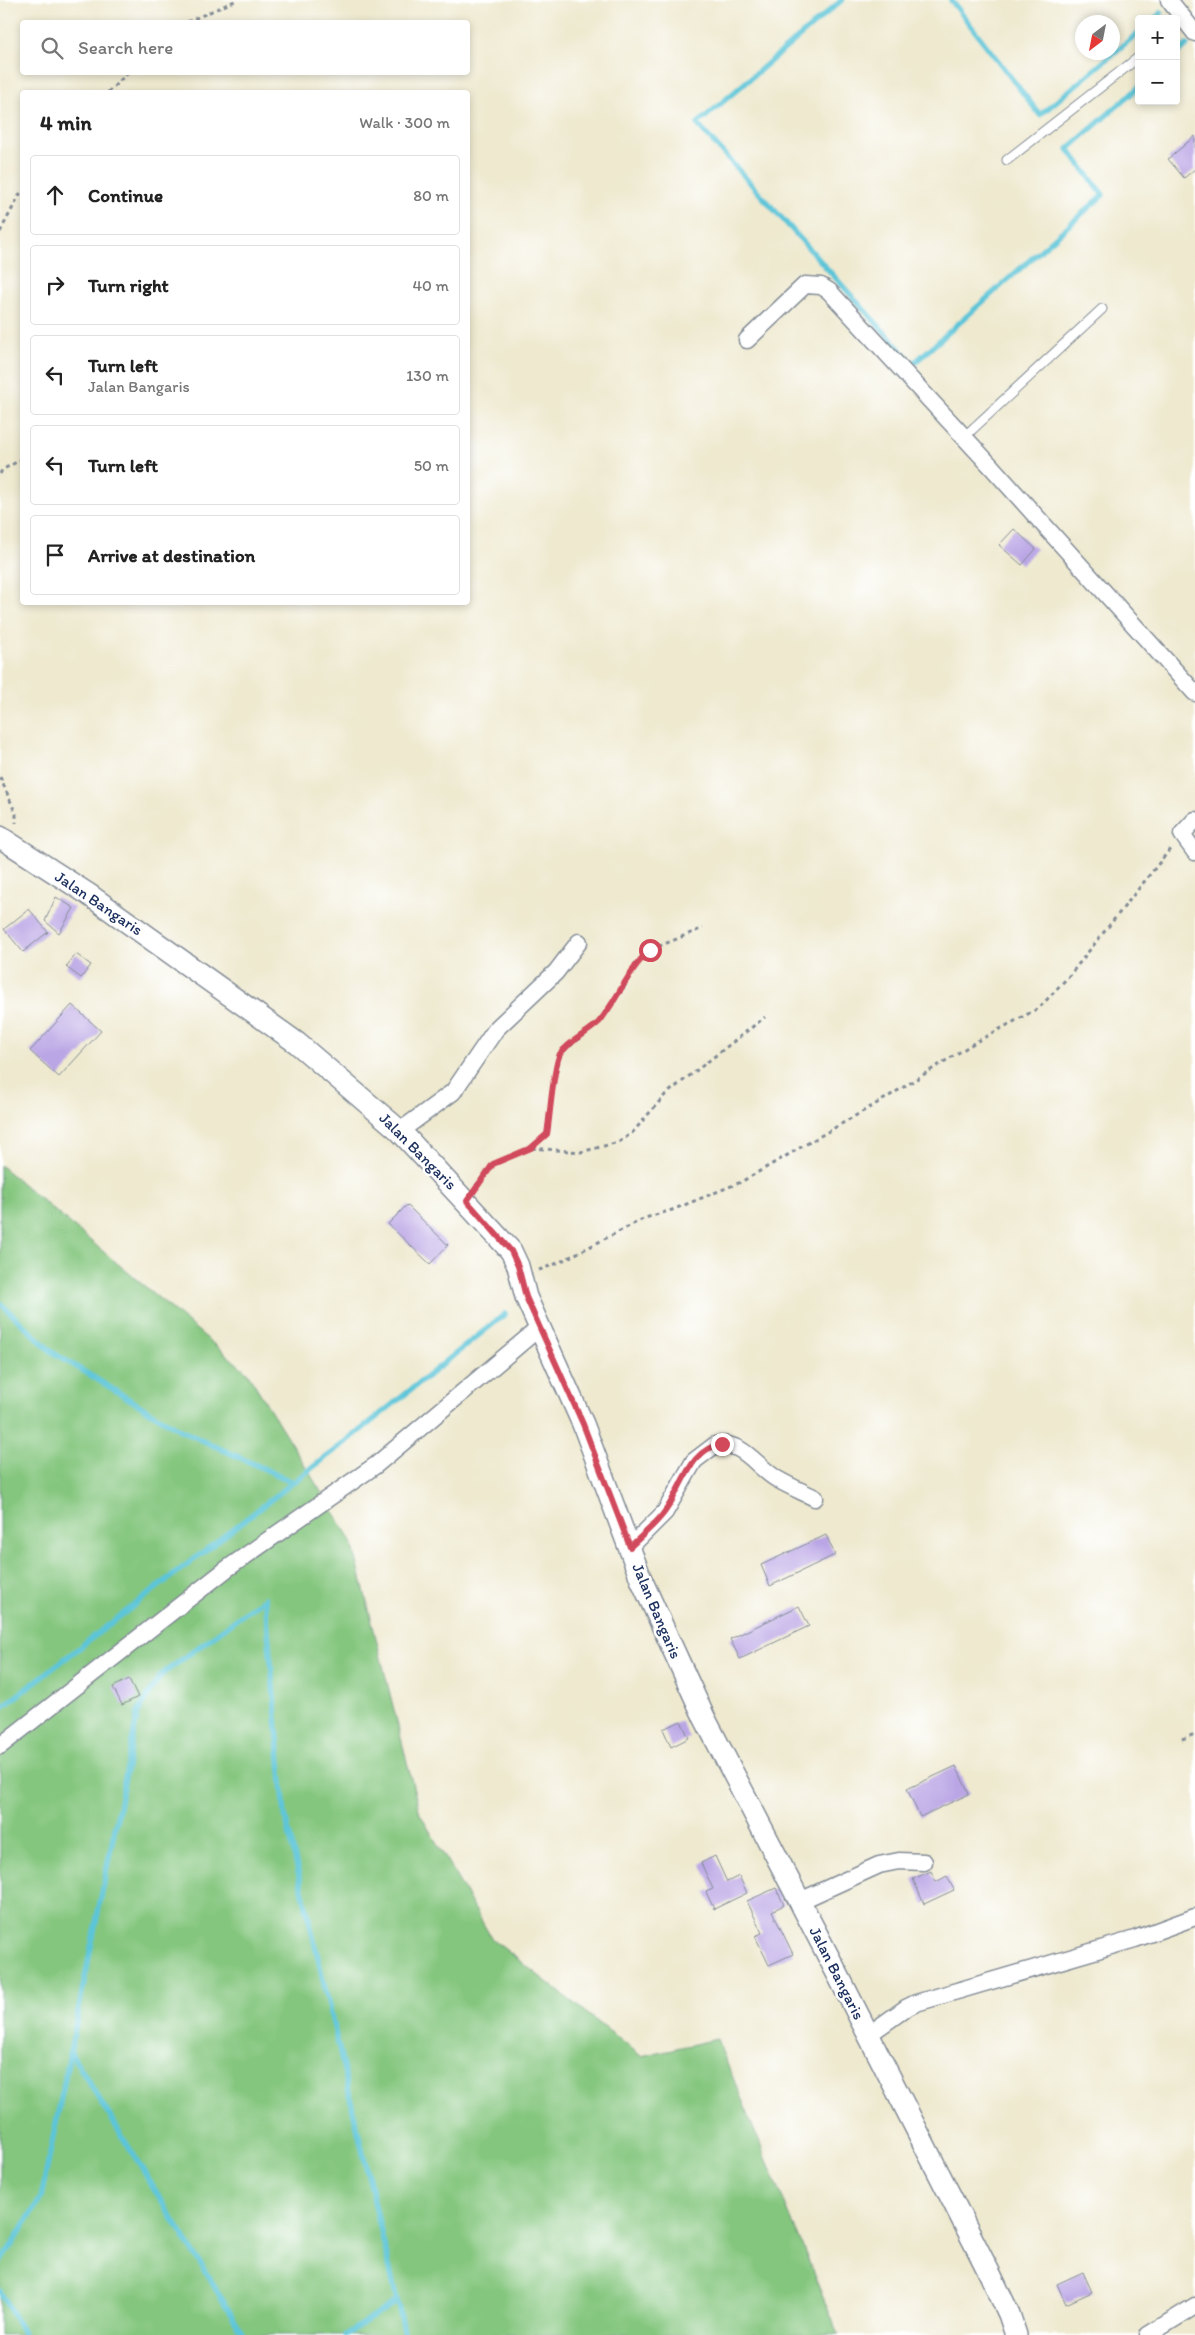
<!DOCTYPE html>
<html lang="en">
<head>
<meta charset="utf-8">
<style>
  body { margin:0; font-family:Itim,sans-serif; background:#f6f6f6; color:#222 }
  .controls { position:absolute; right:15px; top:15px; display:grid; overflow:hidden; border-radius:5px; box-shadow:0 2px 8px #0003 }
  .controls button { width:45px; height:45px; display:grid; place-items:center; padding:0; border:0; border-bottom:1px solid #e0e0e0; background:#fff; color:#222; font:25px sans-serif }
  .compass { position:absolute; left:1075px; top:15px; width:45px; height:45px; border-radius:50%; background:#fff; box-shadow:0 2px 8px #0003; rotate:212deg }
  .stop { position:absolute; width:15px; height:15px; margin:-11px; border:4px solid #d1495b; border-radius:50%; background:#fff }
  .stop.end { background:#d1495b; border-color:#fff; box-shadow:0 1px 5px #0008 }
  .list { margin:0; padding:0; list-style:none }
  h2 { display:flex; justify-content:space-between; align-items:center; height:65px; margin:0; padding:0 20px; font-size:21px }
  h2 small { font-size:16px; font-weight:400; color:#767676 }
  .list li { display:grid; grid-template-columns:32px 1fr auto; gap:15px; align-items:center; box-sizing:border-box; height:80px; margin:0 10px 10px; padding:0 10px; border:1px solid #e0e0e0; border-radius:5px }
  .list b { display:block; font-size:19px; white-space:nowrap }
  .list p { margin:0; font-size:16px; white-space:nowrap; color:#767676 }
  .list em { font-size:16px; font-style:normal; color:#767676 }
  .icon { flex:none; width:28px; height:28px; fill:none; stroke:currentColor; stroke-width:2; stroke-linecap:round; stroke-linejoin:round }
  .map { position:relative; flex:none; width:1195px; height:2335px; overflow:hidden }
  .search { position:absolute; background:#fff; box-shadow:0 2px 8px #0003; left:20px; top:20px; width:450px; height:55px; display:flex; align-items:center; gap:12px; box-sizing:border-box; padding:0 18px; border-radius:5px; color:#767676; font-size:19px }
  .panel { position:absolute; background:#fff; box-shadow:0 2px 8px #0003; left:20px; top:90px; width:450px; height:515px; border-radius:5px }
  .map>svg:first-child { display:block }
  .green { fill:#84c67e; stroke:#507a6e }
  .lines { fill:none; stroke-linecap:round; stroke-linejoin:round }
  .stream { stroke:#5cc5d8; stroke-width:5.5 }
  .building { fill:#baa5e5 }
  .service-casing { stroke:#848c96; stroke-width:11 }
  .minor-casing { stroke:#848c96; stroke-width:19 }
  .tertiary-casing { stroke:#848c96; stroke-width:24 }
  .path { stroke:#848c96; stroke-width:3; stroke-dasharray:4 4; stroke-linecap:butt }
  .service { stroke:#fff; stroke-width:9 }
  .minor { stroke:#fff; stroke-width:16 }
  .tertiary { stroke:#fff; stroke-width:21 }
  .route { stroke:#d1495b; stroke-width:6 }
  .labels { text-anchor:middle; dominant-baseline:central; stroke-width:5; stroke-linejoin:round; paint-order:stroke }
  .street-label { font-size:16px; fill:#1b2f5e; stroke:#fff }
</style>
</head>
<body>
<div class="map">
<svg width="1195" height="2335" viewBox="0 0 1195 2335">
  <rect width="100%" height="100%" fill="#fff"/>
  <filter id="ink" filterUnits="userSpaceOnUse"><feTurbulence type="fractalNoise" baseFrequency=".02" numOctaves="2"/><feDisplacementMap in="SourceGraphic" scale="10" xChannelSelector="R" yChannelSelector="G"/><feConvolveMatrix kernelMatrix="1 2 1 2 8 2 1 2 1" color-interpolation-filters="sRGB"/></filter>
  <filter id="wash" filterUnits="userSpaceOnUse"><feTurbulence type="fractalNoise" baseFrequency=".0096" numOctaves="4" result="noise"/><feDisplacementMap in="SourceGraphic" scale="20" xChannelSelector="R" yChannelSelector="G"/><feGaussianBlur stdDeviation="1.12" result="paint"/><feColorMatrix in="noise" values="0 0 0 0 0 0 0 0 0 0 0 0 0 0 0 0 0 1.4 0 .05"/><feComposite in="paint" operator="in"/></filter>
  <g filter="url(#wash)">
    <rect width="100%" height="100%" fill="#eee9cf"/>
    <path class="green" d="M 0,1165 L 247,1372 L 352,1542 L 420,1814 L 492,1939 L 641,2056 L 717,2039 L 839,2335 L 0,2335 Z"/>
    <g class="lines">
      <g class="stream">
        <path d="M 842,0 L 697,124 L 913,364 L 1103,195 L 1068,149 L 1139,87"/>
        <path d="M 951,0 L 1040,115 L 1139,32"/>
        <path d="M 1154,19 L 1161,13"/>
        <path d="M 1176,54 L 1187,45"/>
        <path d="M 0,1303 L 52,1352 L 180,1430 L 293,1482"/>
        <path d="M 0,1709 L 352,1437 L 505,1314"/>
        <path d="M 71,2053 L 244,2335"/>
        <path d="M 0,2264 L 41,2198 L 138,1712 L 161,1675 L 265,1598 L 285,1815 L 405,2335"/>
        <path d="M 0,2291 L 24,2335"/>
        <path d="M 345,2335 L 397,2301"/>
      </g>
    </g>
    <g id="blocks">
      <g class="building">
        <path d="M 1195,136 L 1195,169 L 1184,178 L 1168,159 Z"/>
        <path d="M 1014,529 L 1036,549 L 1022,565 L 999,545 Z"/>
        <path d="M 56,897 L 74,908 L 59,933 L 45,921 Z"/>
        <path d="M 29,909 L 48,932 L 23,952 L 4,929 Z"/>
        <path d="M 76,954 L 91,965 L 81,978 L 66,967 Z"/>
        <path d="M 72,1005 L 101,1031 L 59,1077 L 30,1051 Z"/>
        <path d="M 407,1205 L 448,1245 L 430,1264 L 388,1224 Z"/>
        <path d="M 826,1535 L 835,1555 L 770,1586 L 761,1565 Z"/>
        <path d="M 799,1606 L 809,1626 L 740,1659 L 730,1639 Z"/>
        <path d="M 129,1679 L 138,1697 L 122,1705 L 113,1687 Z"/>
        <path d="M 681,1721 L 689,1738 L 671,1747 L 663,1729 Z"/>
        <path d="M 956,1766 L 969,1794 L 920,1817 L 907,1789 Z"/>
        <path d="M 715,1856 L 727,1882 L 739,1876 L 747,1893 L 714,1909 L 706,1892 L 713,1889 L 701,1863 Z"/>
        <path d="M 931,1871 L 936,1882 L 947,1876 L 954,1890 L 924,1904 L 913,1879 Z"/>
        <path d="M 776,1888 L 784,1905 L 772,1911 L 793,1954 L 769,1965 L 755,1936 L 762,1933 L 747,1901 Z"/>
        <path d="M 1083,2272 L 1092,2292 L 1066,2304 L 1057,2284 Z"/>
      </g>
    </g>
  </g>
  <g filter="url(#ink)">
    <use href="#blocks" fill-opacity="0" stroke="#848c96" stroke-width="1"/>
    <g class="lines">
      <defs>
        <g id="service">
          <path d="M 1007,160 L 1139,57"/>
          <path d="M 964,437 L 1102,309"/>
        </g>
        <g id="minor">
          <path d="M 1169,0 L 1195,33"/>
          <path d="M 747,340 L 805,285 L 821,286 L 829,291 L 989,464 L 1195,693"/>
          <path d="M 1195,820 L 1182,834 L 1195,852"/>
          <path d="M 400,1131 L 453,1092 L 496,1029 L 556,972 L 579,942"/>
          <path d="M 630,1547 L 665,1512 L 694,1461 L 715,1445 C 743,1440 756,1467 777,1479 C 789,1486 803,1492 815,1498"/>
          <path d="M 0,1746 L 228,1568 L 376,1465 L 539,1328"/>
          <path d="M 800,1901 L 879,1865 L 899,1861 L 924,1862"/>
          <path d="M 868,2035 L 906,2008 L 916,2003 L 1135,1939 L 1195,1917"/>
          <path d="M 1148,2335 L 1195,2306"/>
        </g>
        <path id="tertiary" d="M 0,837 L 88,894 L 297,1043 L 400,1131 L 511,1251 L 518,1266 L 526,1297 L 583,1424 L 641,1579 L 704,1717 L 838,1975 L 991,2276 L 1009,2314 L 1016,2335"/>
      </defs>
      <use href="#service" class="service-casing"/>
      <use href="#minor" class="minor-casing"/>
      <use href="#tertiary" class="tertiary-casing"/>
      <g class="path">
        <path d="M 187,22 L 237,0"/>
        <path d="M 108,92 L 129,72"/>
        <path d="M 0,232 L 22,190"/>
        <path d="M 0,474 L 2,470 L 22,459"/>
        <path d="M 0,777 L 16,814 L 16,823"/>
        <path d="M 532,1148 L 581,1152 L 619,1142 L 632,1133 L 665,1095 L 765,1017"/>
        <path d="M 476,1186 L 493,1164 L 531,1148 L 547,1134 L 553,1083 L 560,1054 L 598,1023 L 624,987 L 637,962 L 650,950 L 703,928"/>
        <path d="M 539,1270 L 558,1263 L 645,1218 L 672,1210 L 741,1182 L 886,1098 L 974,1043 L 1039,1008 L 1069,976 L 1171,848"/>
        <path d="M 1182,1739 L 1195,1734"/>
      </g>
      <use href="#service" class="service"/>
      <use href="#minor" class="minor"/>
      <use href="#tertiary" class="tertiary"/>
    </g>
  </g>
  <g class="lines" filter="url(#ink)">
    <path class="route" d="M 650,950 C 628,970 618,999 599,1022 C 588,1033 569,1041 560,1054 C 553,1067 550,1117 547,1134 L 531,1148 L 493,1164 L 467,1201 L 511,1251 L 518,1266 L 526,1297 L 583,1424 L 630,1547 C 641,1536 654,1526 663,1514 C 682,1491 688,1449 722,1444"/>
  </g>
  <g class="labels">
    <g class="street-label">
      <text transform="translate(99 903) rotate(34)">Jalan Bangaris</text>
      <text transform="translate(418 1151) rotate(45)">Jalan Bangaris</text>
      <text transform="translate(657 1611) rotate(67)">Jalan Bangaris</text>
      <text transform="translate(837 1973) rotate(63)">Jalan Bangaris</text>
    </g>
  </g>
</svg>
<div class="controls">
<button>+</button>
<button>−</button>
</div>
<svg class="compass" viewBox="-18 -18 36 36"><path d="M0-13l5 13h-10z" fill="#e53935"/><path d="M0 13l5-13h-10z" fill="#767676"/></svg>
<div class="stop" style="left:650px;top:950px"></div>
<div class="stop end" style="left:722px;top:1444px"></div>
<div class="search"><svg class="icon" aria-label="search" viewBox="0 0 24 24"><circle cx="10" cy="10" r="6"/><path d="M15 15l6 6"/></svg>Search here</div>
<section class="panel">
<h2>4 min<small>Walk · 300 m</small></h2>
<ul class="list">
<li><svg class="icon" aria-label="ahead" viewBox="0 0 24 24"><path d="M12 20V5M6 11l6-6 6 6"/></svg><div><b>Continue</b></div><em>80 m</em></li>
<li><svg class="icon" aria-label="right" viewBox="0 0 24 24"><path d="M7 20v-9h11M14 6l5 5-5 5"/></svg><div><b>Turn right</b></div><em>40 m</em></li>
<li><svg class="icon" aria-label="left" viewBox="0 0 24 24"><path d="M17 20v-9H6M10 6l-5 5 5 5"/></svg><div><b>Turn left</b><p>Jalan Bangaris</p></div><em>130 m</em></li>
<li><svg class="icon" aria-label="left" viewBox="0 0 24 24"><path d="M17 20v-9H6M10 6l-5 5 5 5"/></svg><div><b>Turn left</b></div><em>50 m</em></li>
<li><svg class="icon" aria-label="arrive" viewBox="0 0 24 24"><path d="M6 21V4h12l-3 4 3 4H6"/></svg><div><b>Arrive at destination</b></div></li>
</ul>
</section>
</div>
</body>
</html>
